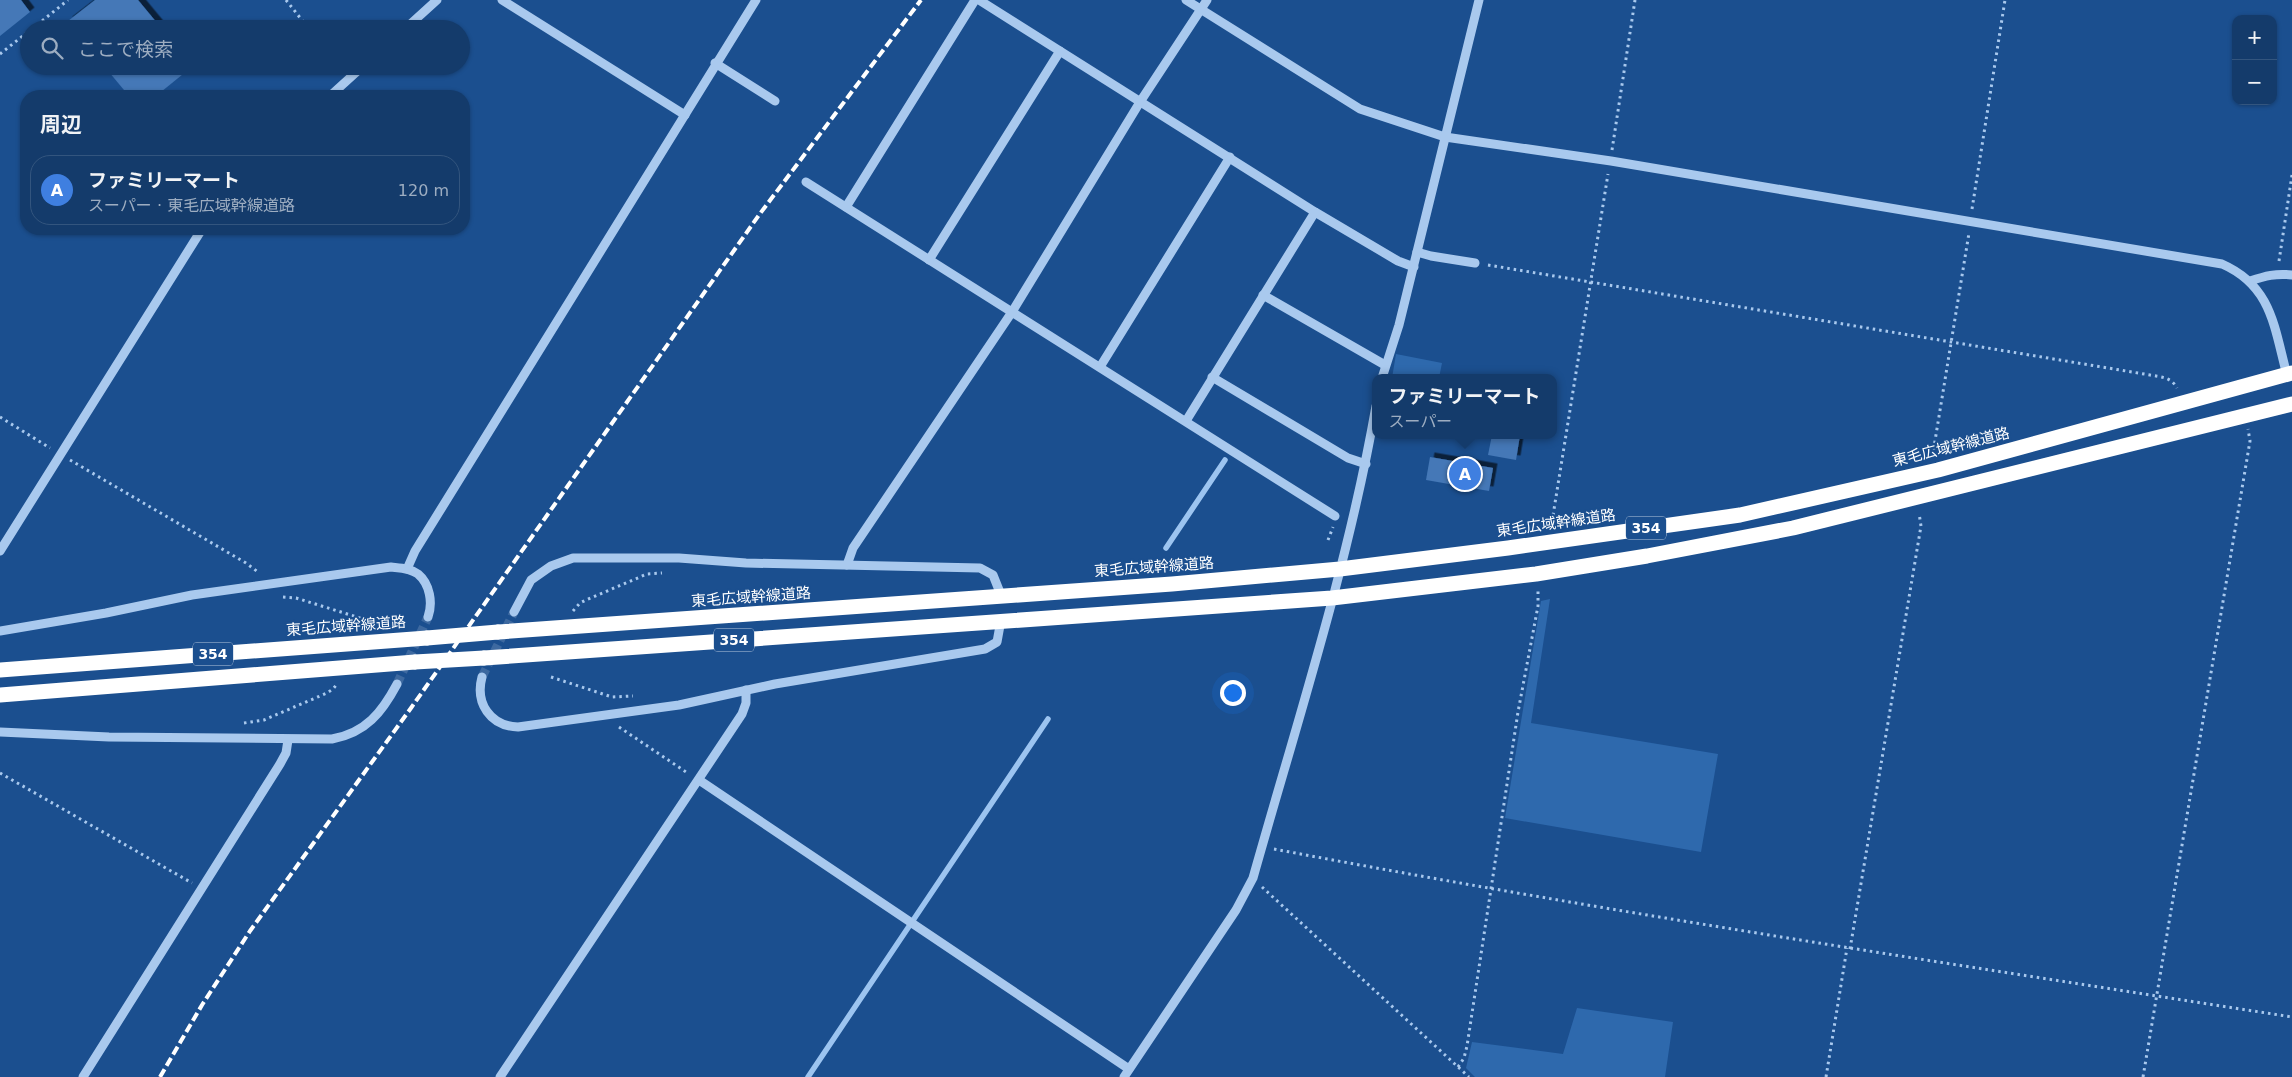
<!DOCTYPE html>
<html lang="ja">
<head>
<meta charset="utf-8">
<style>
  body { margin:0; font-family:"DejaVu Sans","Noto Sans JP",sans-serif; background:#1d4271; color:#f1f3f6 }
  .controls { position:absolute; right:15px; top:15px; display:grid; overflow:hidden; border-radius:10px; box-shadow:0 1px 4px #0004 }
  .controls button { width:45px; height:45px; display:grid; place-items:center; padding:0; border:0; border-bottom:1px solid #33557e; background:#143b6b; color:#f1f3f6; font:25px sans-serif }
  .you { position:absolute; left:1232px; top:692px; width:18px; height:18px; margin:-12px; border:4px solid #fff; border-radius:50%; background:#1a73e8; box-shadow:0 0 0 8px #1a73e833 }
  .badge { display:grid; place-items:center; width:32px; height:32px; border-radius:50%; background:#95b2f1; color:#fff; font-size:16px; font-weight:700 }
  .pin { position:absolute; translate:-50% -50%; border:2px solid #fff; box-shadow:0 1px 5px #0006 }
  .popup { position:absolute; left:1372px; top:374px; width:185px; height:65px; box-sizing:border-box; display:grid; place-content:center; border-radius:10px; background:#143b6b; filter:drop-shadow(0 1px 4px #0005); font-size:16px; white-space:nowrap; color:#9dadc1 }
  .popup b { font-size:19px; color:#f1f3f6 }
  .popup::after { content:''; position:absolute; left:50%; top:100%; margin-left:-10px; border:10px solid transparent; border-top-color:#143b6b }
  .list { margin:0; padding:0; list-style:none }
  h2 { display:flex; justify-content:space-between; align-items:center; height:65px; margin:0; padding:0 20px; font-size:21px }
  h2 small { font-size:16px; font-weight:400; color:#9dadc1 }
  .list li { display:grid; grid-template-columns:32px 1fr auto; gap:15px; align-items:center; box-sizing:border-box; height:70px; margin:0 10px 10px; padding:0 10px; border:1px solid #33557e; border-radius:20px }
  .list b { display:block; font-size:19px; white-space:nowrap }
  .list p { margin:0; font-size:16px; white-space:nowrap; color:#9dadc1 }
  .list em { font-size:16px; font-style:normal; color:#9dadc1 }
  .icon { flex:none; width:28px; height:28px; fill:none; stroke:currentColor; stroke-width:2; stroke-linecap:round; stroke-linejoin:round }
  .map { position:relative; flex:none; width:2292px; height:1077px; overflow:hidden }
  .search { position:absolute; background:#143b6b; box-shadow:0 1px 4px #0004; left:20px; top:20px; width:450px; height:55px; display:flex; align-items:center; gap:12px; box-sizing:border-box; padding:0 18px; border-radius:28px; color:#9dadc1; font-size:19px }
  .panel { position:absolute; background:#143b6b; box-shadow:0 1px 4px #0004; left:20px; top:90px; width:450px; height:145px; border-radius:20px }
  .map>svg:first-child { display:block }
  .green { fill:#2e69ad }
  .lines { fill:none; stroke-linecap:round; stroke-linejoin:round }
  .stream { stroke:#9cc4f0; stroke-width:5.5 }
  .building { fill:#4478b7; filter:url(#shadow) }
  .minor-tunnel { stroke:#3d69a0; stroke-width:9; stroke-dasharray:9 4.5; stroke-linecap:butt }
  .path { stroke:#a9c9ee; stroke-width:3; stroke-dasharray:2.5 4; stroke-linecap:butt }
  .minor { stroke:#a9c9ee; stroke-width:9 }
  .highway { stroke:#fff; stroke-width:15 }
  .rail { stroke:#fff; stroke-width:4; stroke-dasharray:9 4; stroke-linecap:butt }
  .highway-bridge { stroke:#fff; stroke-width:15 }
  .labels { text-anchor:middle; dominant-baseline:central; stroke-width:4.5; stroke-linejoin:round; paint-order:stroke }
  .shield { fill:#1b4f8f; stroke:#bbcadd; stroke-width:1 }
  .shield-label { font-size:14px; font-weight:bold; fill:#fff }
  .street-label { font-size:15px; fill:#fff; stroke:#1b4f8f }
</style>
</head>
<body>
<div class="map">
<svg width="2292" height="1077" viewBox="0 0 2292 1077">
  <defs>
    <filter id="shadow"><feDropShadow dx="4.5" dy="-4.5" stdDeviation="0" flood-color="#0009"/></filter>
  </defs>
  <rect width="100%" height="100%" fill="#1b4f8f"/>
  <g class="green">
    <path d="M 1396,354 L 1442,363 L 1439,378 L 1392,378 Z"/>
    <path d="M 1550,599 L 1531,723 L 1718,754 L 1701,852 L 1505,818 L 1541,601 Z"/>
    <path d="M 1577,1008 L 1673,1022 L 1665,1077 L 1475,1077 L 1466,1068 L 1472,1042 L 1563,1054 Z"/>
  </g>
  <g class="lines">
    <g class="stream">
      <path d="M 1166,548 L 1225,460"/>
      <path d="M 808,1077 L 1048,719"/>
    </g>
  </g>
  <g class="building">
    <path d="M 0,0 L 21,0 L 30,12 L 0,36 Z"/>
    <path d="M 95,0 L 138,0 L 162,29 L 74,29 L 68,21 Z"/>
    <path d="M 104,66 L 193,66 L 156,96 L 129,96 Z"/>
    <path d="M 1492,435 L 1520,435 L 1516,460 L 1488,455 Z"/>
    <path d="M 1430,457 L 1493,468 L 1489,491 L 1426,480 Z"/>
  </g>
  <g class="lines">
    <g class="minor-tunnel">
      <path d="M 482,677 L 514,612"/>
      <path d="M 397,684 L 428,617"/>
    </g>
    <g class="path">
      <path d="M 286,0 L 309,29"/>
      <path d="M 32,29 L 68,0"/>
      <path d="M 0,54 L 29,31"/>
      <path d="M 1612,150 L 1635,0"/>
      <path d="M 1972,209 L 2005,0"/>
      <path d="M 2279,261 L 2292,175"/>
      <path d="M 1488,265 L 2150,375 C 2161,377 2171,377 2177,388"/>
      <path d="M 0,417 L 50,448"/>
      <path d="M 1935,456 L 1934,447 L 1969,233"/>
      <path d="M 70,460 L 246,563 L 258,572"/>
      <path d="M 1551,528 L 1608,174"/>
      <path d="M 1328,540 L 1333,527"/>
      <path d="M 283,597 L 296,598 L 357,617 L 365,620 L 371,626"/>
      <path d="M 573,611 L 580,603 L 586,600 L 647,574 L 662,573"/>
      <path d="M 551,677 L 612,697 L 633,696"/>
      <path d="M 244,723 L 264,720 L 327,693 L 333,689 L 338,683"/>
      <path d="M 619,727 L 689,774"/>
      <path d="M 0,773 L 192,883"/>
      <path d="M 1274,849 C 1612,913 1952,964 2292,1017"/>
      <path d="M 1262,887 L 1469,1077"/>
      <path d="M 1850,949 L 1921,526 L 1919,513"/>
      <path d="M 1458,1067 L 1464,1058 L 1467,1046 L 1518,712 L 1538,606 L 1538,588"/>
      <path d="M 1826,1077 L 1847,948"/>
      <path d="M 2143,1077 L 2250,441 L 2248,429"/>
    </g>
    <g class="minor">
      <path d="M 502,0 L 685,115"/>
      <path d="M 979,0 L 1315,212 L 1398,261 L 1414,267"/>
      <path d="M 1186,0 L 1360,109 L 1445,137 L 1611,161 L 2222,264 C 2272,286 2274,327 2287,375"/>
      <path d="M 405,29 L 437,0"/>
      <path d="M 715,63 L 775,101"/>
      <path d="M 330,96 L 363,66"/>
      <path d="M 806,182 L 1335,516"/>
      <path d="M 846,207 L 975,0"/>
      <path d="M 1417,252 L 1431,256 L 1475,263"/>
      <path d="M 929,260 L 1060,51"/>
      <path d="M 2250,281 C 2265,276 2276,273 2292,275"/>
      <path d="M 1263,295 L 1385,365"/>
      <path d="M 1100,367 L 1230,157"/>
      <path d="M 1212,377 L 1348,458 L 1366,464"/>
      <path d="M 1382,378 L 1399,325 L 1479,0"/>
      <path d="M 1186,421 L 1315,212"/>
      <path d="M 0,551 L 202,229"/>
      <path d="M 847,565 L 853,548 L 1012,312 L 1140,102 L 1207,0"/>
      <path d="M 407,569 L 415,551 L 756,0"/>
      <path d="M 514,612 L 531,580 L 551,566 L 573,558 L 679,558 L 746,563 L 980,568 L 993,575 L 1001,595"/>
      <path d="M 0,631 L 106,613 L 192,595 L 391,567 C 400,568 410,568 418,574 C 430,584 433,603 428,617"/>
      <path d="M 482,677 C 475,703 490,726 518,727 L 679,705 L 775,684 L 985,649 L 997,642 L 1001,620"/>
      <path d="M 0,732 L 109,737 L 332,739 C 366,733 382,712 397,684"/>
      <path d="M 699,780 L 1129,1069"/>
      <path d="M 83,1077 L 280,764 L 286,753 L 288,740"/>
      <path d="M 500,1077 L 742,714 L 746,703 L 746,690"/>
      <path d="M 1124,1077 L 1236,910 L 1253,878 C 1297,722 1348,566 1376,406"/>
    </g>
    <g class="highway">
      <path d="M 498,632 L 1172,584 L 1340,569 L 1508,548 L 1740,515 L 1938,470 L 2292,373"/>
      <path d="M 484,658 L 1332,598 L 1536,574 L 1647,556 L 1793,528 L 2292,404"/>
      <path d="M 0,670 L 427,638"/>
      <path d="M 0,695 L 415,662"/>
    </g>
    <path class="rail" d="M 160,1077 L 202,1005 L 250,931 L 411,708 L 759,215 L 921,0"/>
    <g class="highway-bridge">
      <path d="M 427,638 L 498,632"/>
      <path d="M 415,662 L 484,658"/>
    </g>
  </g>
  <g class="labels">
    <g class="shield">
      <rect x="1626" y="516.5" width="40" height="23" rx="4"/>
      <rect x="714" y="628.5" width="40" height="23" rx="4"/>
      <rect x="193" y="642.5" width="40" height="23" rx="4"/>
    </g>
    <g class="shield-label">
      <text x="1646" y="528">354</text>
      <text x="734" y="640">354</text>
      <text x="213" y="654">354</text>
    </g>
    <g class="street-label">
      <text transform="translate(1951 447) rotate(-14)">東毛広域幹線道路</text>
      <text transform="translate(1556 523) rotate(-8)">東毛広域幹線道路</text>
      <text transform="translate(1154 567) rotate(-4)">東毛広域幹線道路</text>
      <text transform="translate(751 597) rotate(-4)">東毛広域幹線道路</text>
      <text transform="translate(346 626) rotate(-4)">東毛広域幹線道路</text>
    </g>
  </g>
</svg>
<div class="controls">
<button>+</button>
<button>−</button>
</div>
<div class="you"></div>
<div class="pin badge" style="left:1465px;top:474px;background:#3f7fe0">A</div>
<div class="popup"><b>ファミリーマート</b>スーパー</div>
<div class="search"><svg class="icon" aria-label="search" viewBox="0 0 24 24"><circle cx="10" cy="10" r="6"/><path d="M15 15l6 6"/></svg>ここで検索</div>
<section class="panel">
<h2>周辺<small></small></h2>
<ul class="list">
<li><span class="badge" style="background:#3f7fe0">A</span><div><b>ファミリーマート</b><p>スーパー · 東毛広域幹線道路</p></div><em>120 m</em></li>
</ul>
</section>
</div>
</body>
</html>
